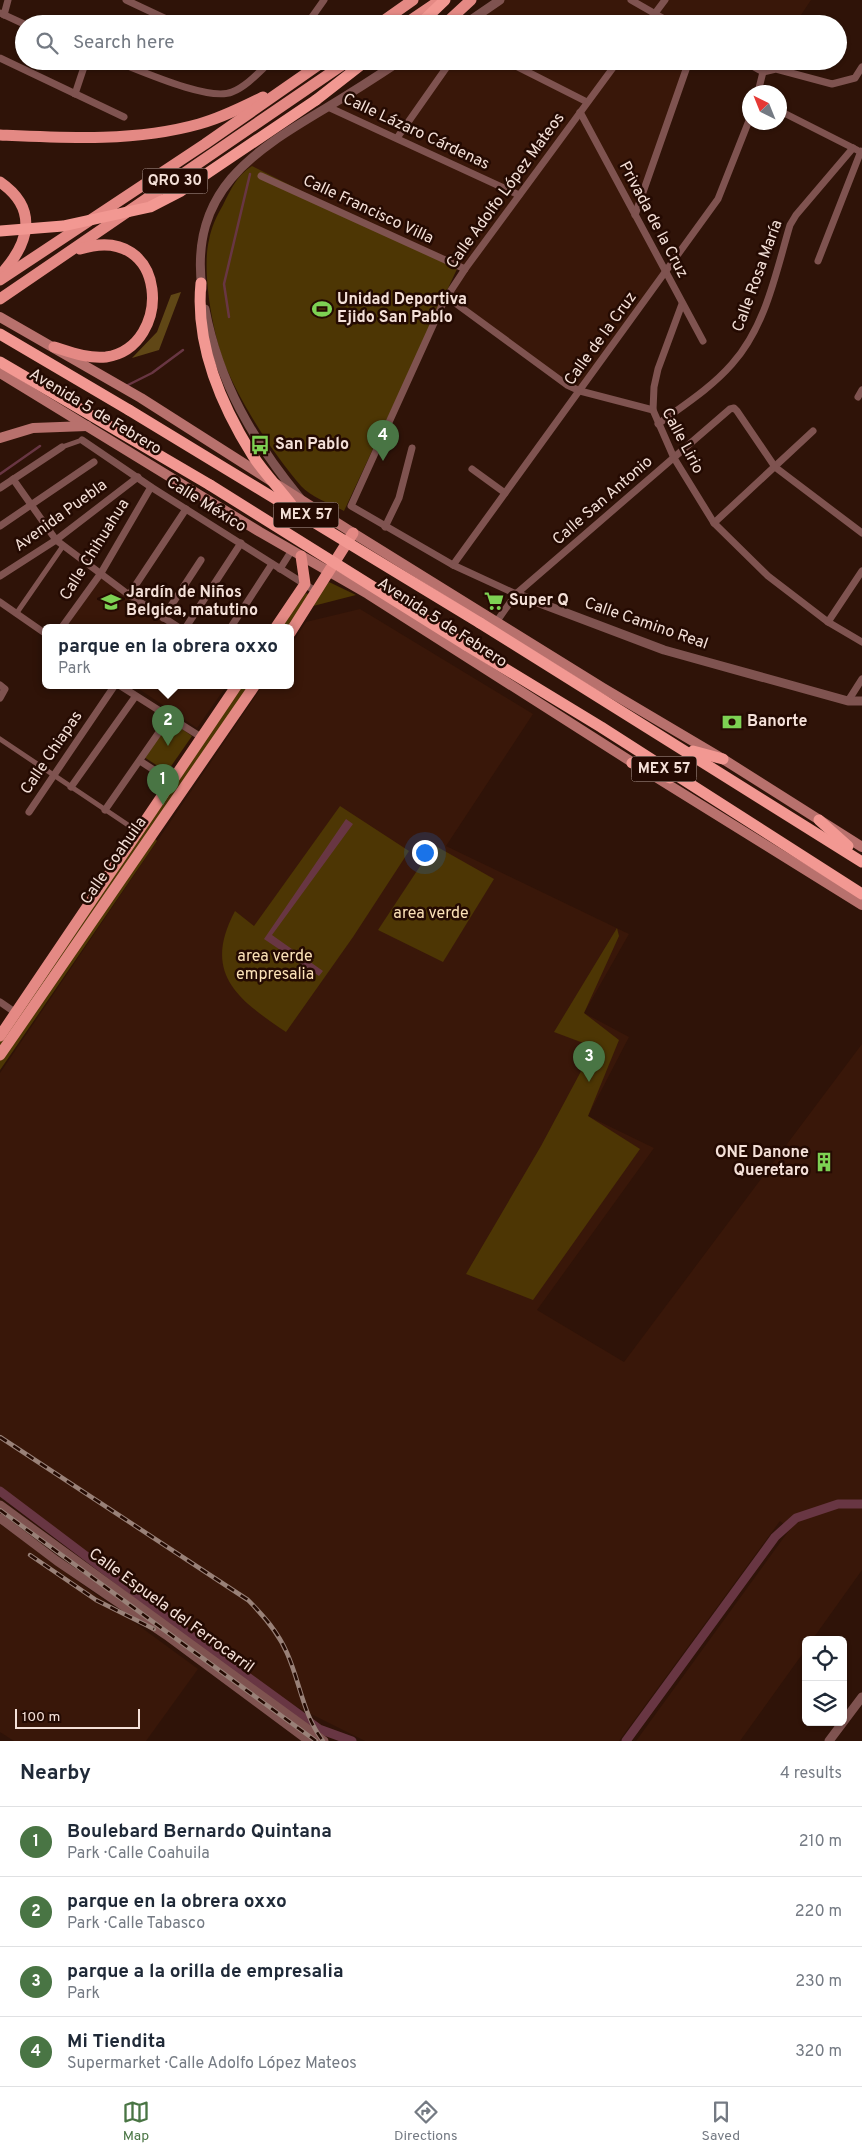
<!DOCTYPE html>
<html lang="en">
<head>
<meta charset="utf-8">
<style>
  body { margin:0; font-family:Overpass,sans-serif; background:#f2f2f3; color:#1f2937 }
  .controls { position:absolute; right:15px; bottom:15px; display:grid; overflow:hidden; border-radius:8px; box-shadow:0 1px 4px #0004 }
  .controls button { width:45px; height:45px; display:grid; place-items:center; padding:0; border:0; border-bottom:1px solid #e0e1e3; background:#fff; color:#1f2937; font:25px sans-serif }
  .compass { position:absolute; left:742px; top:85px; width:45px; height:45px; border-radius:50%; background:#fff; box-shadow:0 1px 4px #0004; rotate:317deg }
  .scale { position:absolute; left:15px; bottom:12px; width:125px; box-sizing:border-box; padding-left:5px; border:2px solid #f4e0d8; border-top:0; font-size:14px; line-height:18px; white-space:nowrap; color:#f4e0d8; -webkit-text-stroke:4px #240a02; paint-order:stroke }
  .you { position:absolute; left:424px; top:852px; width:18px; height:18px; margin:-12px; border:4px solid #fff; border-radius:50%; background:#1a73e8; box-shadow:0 0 0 8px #1a73e833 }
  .badge { display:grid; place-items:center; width:32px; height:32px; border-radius:50%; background:#497544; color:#fff; font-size:16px; font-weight:700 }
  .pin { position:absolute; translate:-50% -41px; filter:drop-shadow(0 1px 2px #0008) }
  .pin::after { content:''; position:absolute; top:26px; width:18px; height:15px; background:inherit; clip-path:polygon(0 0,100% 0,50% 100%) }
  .popup { position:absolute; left:42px; top:624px; width:252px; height:65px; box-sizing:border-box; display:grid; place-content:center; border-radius:8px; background:#fff; filter:drop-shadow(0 1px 4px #0005); font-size:16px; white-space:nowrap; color:#747a83 }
  .popup b { font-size:19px; color:#1f2937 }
  .popup::after { content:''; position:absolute; left:50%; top:100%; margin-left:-10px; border:10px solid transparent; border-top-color:#fff }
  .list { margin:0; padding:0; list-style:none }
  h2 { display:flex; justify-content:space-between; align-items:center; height:65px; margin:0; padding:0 20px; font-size:21px }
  h2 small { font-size:16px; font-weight:400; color:#747a83 }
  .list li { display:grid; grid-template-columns:32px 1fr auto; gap:15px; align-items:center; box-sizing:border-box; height:70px; padding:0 20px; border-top:1px solid #e0e1e3 }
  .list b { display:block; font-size:19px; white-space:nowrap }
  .list p { margin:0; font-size:16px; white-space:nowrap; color:#747a83 }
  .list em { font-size:16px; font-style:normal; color:#747a83 }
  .icon { flex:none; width:28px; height:28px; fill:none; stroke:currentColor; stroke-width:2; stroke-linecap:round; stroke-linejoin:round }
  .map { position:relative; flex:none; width:862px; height:1741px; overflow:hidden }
  .search { position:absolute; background:#fff; box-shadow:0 1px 4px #0004; left:15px; right:15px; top:15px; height:55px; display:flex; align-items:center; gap:12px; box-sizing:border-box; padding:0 18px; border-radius:28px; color:#747a83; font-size:19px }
  .sheet { height:345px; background:#fff }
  nav { display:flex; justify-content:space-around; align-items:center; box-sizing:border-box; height:70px; border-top:1px solid #e0e1e3; background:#fff; font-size:14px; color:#747a83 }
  nav a { display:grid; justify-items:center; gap:2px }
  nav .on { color:#497544 }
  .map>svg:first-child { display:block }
  .built { fill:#391709 }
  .green { fill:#4d3604 }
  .forest { fill:#604716 }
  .water { fill:#683643 }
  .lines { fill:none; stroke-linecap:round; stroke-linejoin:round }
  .stream { stroke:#683643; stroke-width:2.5 }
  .canal { stroke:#683643; stroke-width:9 }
  .pedestrian { stroke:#7f5350; stroke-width:5 }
  .minor { stroke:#7f5350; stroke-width:7 }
  .tertiary { stroke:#7f5350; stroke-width:9 }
  .secondary { stroke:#b8716d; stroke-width:10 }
  .primary { stroke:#e48984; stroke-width:11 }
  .trunk { stroke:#f29892; stroke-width:11 }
  .rail-casing { stroke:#998178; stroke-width:4.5 }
  .rail { stroke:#240a02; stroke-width:2.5; stroke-dasharray:8; stroke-linecap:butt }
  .trunk-bridge { stroke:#f29892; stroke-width:11 }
  .labels { text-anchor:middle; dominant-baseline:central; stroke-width:5; stroke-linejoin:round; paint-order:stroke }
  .shield { fill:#240a02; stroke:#b6a098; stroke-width:1 }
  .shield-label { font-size:15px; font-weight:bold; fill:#f4e0d8 }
  .street-label { font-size:16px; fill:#f4e0d8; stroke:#240a02 }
  .poi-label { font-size:16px; font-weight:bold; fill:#f4e0d8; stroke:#240a02; text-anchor:start }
  .park-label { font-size:16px; fill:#fbe1b7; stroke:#240a02 }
</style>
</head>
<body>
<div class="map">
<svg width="862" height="1741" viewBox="0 0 862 1741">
  <rect width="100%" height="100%" fill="#2f1308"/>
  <g class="built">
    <path d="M 500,0 L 811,0 L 795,24 L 465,24 Z"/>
    <path d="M 400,61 L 689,61 L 635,215 L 666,273 L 580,391 L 447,297 L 465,269 L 261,176 L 242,165 Z"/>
    <path d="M 743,61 L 779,61 L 776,69 L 763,72 Z"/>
    <path d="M 101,576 L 175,627 L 66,627 Z"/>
    <path d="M 360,609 L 533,714 L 446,846 L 629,934 L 584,1013 L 629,1037 L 588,1116 L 654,1148 L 537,1310 L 624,1362 L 862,1044 L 862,1570 L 812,1640 L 806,1640 L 806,1649 L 740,1741 L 636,1741 L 790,1529 L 780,1521 L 619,1741 L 365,1741 L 287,1702 L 0,1490 L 0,1073 L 263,685 L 290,685 L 291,645 L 306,622 Z"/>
    <path d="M 133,685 L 227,685 L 197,728 Z"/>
    <path d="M 0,1524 L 198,1669 L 146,1741 L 14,1741 L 0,1732 Z"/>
  </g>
  <g class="green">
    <path d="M 252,166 L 457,269 L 344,511 C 331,504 311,497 301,486 C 275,456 245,410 229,374 C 214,344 201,272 209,240 C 211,228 217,215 223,205 C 231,189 237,175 252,166 Z"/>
    <path d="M 329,582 L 356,595 L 313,606 L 290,627 L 281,627 L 306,593 L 315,598 Z"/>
    <path d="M 239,685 L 254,685 L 151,834 L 157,841 L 0,1070 L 0,1039 Z"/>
    <path d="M 169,720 L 192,736 L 167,772 L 144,757 Z"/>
    <path d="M 340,806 L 409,851 L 353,937 L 286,1032 C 237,999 202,973 235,911 L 254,926 Z"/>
    <path d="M 434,845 L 494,879 L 443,962 L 378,930 Z"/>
    <path d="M 617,928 L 619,936 L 584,1013 L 619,1040 L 588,1116 L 640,1149 L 533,1300 L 466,1274 L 541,1146 L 594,1047 L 554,1032 Z"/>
  </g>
  <path class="forest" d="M 181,292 L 159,350 L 132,358 L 157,332 L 171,295 Z"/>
  <path class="water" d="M 346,819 L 353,824 L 272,935 L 323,971 L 319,976 L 264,939 Z"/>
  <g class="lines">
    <g class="stream">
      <path d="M 229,317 L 224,284 L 250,174"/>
      <path d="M 126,386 L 152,373 L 183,350"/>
      <path d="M 0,474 L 40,446"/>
    </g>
    <g class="canal">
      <path d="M 0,1491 L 193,1637 L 319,1729 L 352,1741"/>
      <path d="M 626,1741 L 775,1537 L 796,1518 L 838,1504 L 862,1504"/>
    </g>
    <g class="pedestrian">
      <path d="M 62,447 L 82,440"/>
      <path d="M 16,614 L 63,546"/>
      <path d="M 0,739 L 137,831"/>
    </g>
    <g class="minor">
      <path d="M 126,0 L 177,24"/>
      <path d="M 631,0 L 673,24"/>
      <path d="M 0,13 L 24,24"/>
      <path d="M 4,15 L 8,0"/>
      <path d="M 307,24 L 324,0"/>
      <path d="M 647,24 L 665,0"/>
      <path d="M 0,58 L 124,117"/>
      <path d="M 115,61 C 139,70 209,102 232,92 C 247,86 259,72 271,61"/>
      <path d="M 506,61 L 587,102"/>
      <path d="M 743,61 L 763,72"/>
      <path d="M 763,72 L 776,69 L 832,84 L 855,78 L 862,67"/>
      <path d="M 758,92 L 763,72"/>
      <path d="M 75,94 L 86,61"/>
      <path d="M 328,107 L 519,195"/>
      <path d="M 780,111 L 857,150"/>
      <path d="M 580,112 L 703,341"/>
      <path d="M 397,138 L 451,61"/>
      <path d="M 261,176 L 465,269"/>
      <path d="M 635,215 L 689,61"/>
      <path d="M 818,261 L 861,151"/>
      <path d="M 447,297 L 567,385 L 580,391 L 653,410"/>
      <path d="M 682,304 L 658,369 L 654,387 L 653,410 L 674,458 L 714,523 L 768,576 L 828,622 L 862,642"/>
      <path d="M 858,397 L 862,390"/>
      <path d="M 658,424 C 684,405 711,388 732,364 C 766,326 776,272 790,225 L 796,215 L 853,148"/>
      <path d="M 82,440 L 151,487 L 317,592"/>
      <path d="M 472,469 L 505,493"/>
      <path d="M 13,479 L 56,540 L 129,595 L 178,627"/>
      <path d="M 0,488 L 62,447"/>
      <path d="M 714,523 L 813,431"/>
      <path d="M 0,526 L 94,462"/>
      <path d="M 385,527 L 399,498 L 412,448"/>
      <path d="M 453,565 L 718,199 L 750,118"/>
      <path d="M 280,569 L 292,550"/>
      <path d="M 0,576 L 56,540 L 138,477"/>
      <path d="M 516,594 L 453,565 L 351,506 L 444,301 L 465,269 L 618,61"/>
      <path d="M 129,595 L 186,509"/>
      <path d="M 0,602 L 46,634"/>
      <path d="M 163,618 L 201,560"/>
      <path d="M 497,621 L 516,594 L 730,409 L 734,408 L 737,411 L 775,467 L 862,533"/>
      <path d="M 828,622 L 862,571"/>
      <path d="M 62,627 L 101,573 L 151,487"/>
      <path d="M 186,627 L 241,543"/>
      <path d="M 231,627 L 272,564"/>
      <path d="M 0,685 L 5,689 L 0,698"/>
      <path d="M 119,685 L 201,737"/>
      <path d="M 848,701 L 862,679"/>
      <path d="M 140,761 L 171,781"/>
      <path d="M 71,787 L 135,697"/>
      <path d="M 105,810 L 164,725"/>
      <path d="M 29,812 L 115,685"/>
      <path d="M 0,1002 L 16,1013"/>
    </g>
    <g class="tertiary">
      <path d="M 465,24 L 500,0"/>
      <path d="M 202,289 C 189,191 252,152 326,108 C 351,93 376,77 400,61"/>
      <path d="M 205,309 C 219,382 253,441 300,498"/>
      <path d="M 516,594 L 664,650 L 848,701 L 862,701"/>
      <path d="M 0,1505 L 324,1741"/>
      <path d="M 0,1518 L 57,1561 L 166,1635 L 309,1741"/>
      <path d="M 829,1741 L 862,1697"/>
    </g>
    <g class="secondary">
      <path d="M 0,317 L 141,398 L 353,533 L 603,688 L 723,759 L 862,847"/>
      <path d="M 0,373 L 260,532 L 368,594 L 638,766"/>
      <path d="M 0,438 L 33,428 L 87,426"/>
      <path d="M 651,774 L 862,905"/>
    </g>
    <g class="primary">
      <path d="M 379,24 L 413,0"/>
      <path d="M 405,24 L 439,1"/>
      <path d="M 445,24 L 471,0"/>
      <path d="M 0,135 C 65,138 135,142 199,124 C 221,118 243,107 263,97"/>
      <path d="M 0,182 C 39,209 29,243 2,273"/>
      <path d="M 0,280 L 205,144 L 324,61"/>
      <path d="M 0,299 L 348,61"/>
      <path d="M 54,347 C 70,352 88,359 106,357 C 174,347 169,221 80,249"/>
      <path d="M 276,627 L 305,584 L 301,556"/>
      <path d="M 290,633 L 353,533"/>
      <path d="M 0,1036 L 237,685"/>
      <path d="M 0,1055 L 255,685"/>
    </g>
    <g class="trunk">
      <path d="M 420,24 L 445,0"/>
      <path d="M 316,100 L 366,61"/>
      <path d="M 0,334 L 129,410"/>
      <path d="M 0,362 L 210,485"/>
      <path d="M 480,623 L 862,862"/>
      <path d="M 466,645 L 601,727 L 862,894"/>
      <path d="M 693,751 L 723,759"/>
      <path d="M 632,763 L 670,778"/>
      <path d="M 819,820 L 848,846"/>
    </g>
    <defs>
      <g id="rail">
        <path d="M 0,1437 L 248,1600 C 264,1616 278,1632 287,1653 C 300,1682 303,1715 323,1741"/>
        <path d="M 0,1510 L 316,1741"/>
        <path d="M 30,1555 L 96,1600 L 154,1629"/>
      </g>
    </defs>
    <use href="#rail" class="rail-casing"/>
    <use href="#rail" class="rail"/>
    <g class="trunk-bridge">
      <path d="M 0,231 L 63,226 L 150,207 L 181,191 L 316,100"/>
      <path d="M 201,283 C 195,343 221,405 253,456 C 264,473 279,488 291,504"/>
      <path d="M 129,410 L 480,623"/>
      <path d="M 210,485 L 466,645"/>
    </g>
  </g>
  <defs>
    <symbol id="stadium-bare" viewBox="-9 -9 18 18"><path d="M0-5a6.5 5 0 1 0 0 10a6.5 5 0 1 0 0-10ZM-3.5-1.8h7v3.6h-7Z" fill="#7dd153" stroke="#240a02" stroke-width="2.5" paint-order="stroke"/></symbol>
    <symbol id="bus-bare" viewBox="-9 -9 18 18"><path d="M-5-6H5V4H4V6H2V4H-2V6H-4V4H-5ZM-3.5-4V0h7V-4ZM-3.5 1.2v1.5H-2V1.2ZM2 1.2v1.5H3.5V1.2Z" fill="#7dd153" stroke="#240a02" stroke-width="2.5" paint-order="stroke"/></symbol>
    <symbol id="supermarket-bare" viewBox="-9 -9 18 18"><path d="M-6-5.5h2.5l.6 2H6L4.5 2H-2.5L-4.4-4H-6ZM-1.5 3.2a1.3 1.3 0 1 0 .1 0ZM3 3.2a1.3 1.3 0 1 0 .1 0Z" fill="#7dd153" stroke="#240a02" stroke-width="2.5" paint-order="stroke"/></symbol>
    <symbol id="school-bare" viewBox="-9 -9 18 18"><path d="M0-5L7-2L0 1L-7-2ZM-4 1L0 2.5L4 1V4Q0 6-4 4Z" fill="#7dd153" stroke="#240a02" stroke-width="2.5" paint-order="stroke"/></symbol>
    <symbol id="bank-bare" viewBox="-9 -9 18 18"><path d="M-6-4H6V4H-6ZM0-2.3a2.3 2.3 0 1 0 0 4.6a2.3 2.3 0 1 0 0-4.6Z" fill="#7dd153" stroke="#240a02" stroke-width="2.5" paint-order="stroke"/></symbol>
    <symbol id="building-bare" viewBox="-9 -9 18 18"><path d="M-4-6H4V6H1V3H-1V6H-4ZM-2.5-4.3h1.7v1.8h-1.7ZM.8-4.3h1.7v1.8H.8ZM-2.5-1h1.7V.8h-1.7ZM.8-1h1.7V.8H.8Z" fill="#7dd153" stroke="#240a02" stroke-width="2.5" paint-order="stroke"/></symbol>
  </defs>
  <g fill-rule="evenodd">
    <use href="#stadium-bare" x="308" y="295" width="28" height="28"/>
    <use href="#bus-bare" x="246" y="431" width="28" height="28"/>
    <use href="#supermarket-bare" x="480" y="587" width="28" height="28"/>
    <use href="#school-bare" x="97" y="588" width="28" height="28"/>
    <use href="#bank-bare" x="718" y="708" width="28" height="28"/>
    <use href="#building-bare" x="810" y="1148" width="28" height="28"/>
  </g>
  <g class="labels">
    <g class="shield">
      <rect x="142.5" y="168.5" width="65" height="25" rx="4"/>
      <rect x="273.5" y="502.5" width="65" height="25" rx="4"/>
      <rect x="631.5" y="756.5" width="65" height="25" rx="4"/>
    </g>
    <g class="shield-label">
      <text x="175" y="181">QRO 30</text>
      <text x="306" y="515">MEX 57</text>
      <text x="664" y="769">MEX 57</text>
    </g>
    <g class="street-label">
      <text transform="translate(416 132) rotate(25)">Calle Lázaro Cárdenas</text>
      <text transform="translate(506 191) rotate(-54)">Calle Adolfo López Mateos</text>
      <text transform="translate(368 210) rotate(25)">Calle Francisco Villa</text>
      <text transform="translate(653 220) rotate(62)">Privada de la Cruz</text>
      <text transform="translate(758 276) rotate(-70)">Calle Rosa María</text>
      <text transform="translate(601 339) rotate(-54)">Calle de la Cruz</text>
      <text transform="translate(95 412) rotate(31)">Avenida 5 de Febrero</text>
      <text transform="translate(682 441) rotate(62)">Calle Lirio</text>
      <text transform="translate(603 501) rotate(-41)">Calle San Antonio</text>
      <text transform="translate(206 505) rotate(32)">Calle México</text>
      <text transform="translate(61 516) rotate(-36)">Avenida Puebla</text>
      <text transform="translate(95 550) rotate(-58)">Calle Chihuahua</text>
      <text transform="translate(442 623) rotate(33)">Avenida 5 de Febrero</text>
      <text transform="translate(646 624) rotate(19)">Calle Camino Real</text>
      <text transform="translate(52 753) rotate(-56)">Calle Chiapas</text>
      <text transform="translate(114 861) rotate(-55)">Calle Coahuila</text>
      <text transform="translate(171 1611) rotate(36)">Calle Espuela del Ferrocarril</text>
    </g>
    <g class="poi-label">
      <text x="337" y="300">Unidad Deportiva<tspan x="337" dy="18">Ejido San Pablo</tspan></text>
      <text x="275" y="445">San Pablo</text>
      <text x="126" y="593">Jardín de Niños<tspan x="126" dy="18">Belgica, matutino</tspan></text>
      <text x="509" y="601">Super Q</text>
      <text x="747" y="722">Banorte</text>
      <text x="809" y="1153" text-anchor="end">ONE Danone<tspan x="809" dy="18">Queretaro</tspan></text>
    </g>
    <g class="park-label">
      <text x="431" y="914">area verde</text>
      <text x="275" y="957">area verde<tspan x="275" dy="18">empresalia</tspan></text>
    </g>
  </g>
</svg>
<div class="controls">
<button><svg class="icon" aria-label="locate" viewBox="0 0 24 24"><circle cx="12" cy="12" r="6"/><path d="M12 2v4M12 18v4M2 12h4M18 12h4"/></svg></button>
<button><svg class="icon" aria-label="layers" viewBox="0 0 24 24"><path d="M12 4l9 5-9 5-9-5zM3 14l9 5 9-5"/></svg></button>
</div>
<svg class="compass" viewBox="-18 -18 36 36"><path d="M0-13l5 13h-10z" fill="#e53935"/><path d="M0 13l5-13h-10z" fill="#747a83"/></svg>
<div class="scale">100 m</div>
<div class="you"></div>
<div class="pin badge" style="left:163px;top:805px">1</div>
<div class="pin badge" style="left:168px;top:746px">2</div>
<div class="popup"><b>parque en la obrera oxxo</b>Park</div>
<div class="pin badge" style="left:589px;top:1082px">3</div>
<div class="pin badge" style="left:383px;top:461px">4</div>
<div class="search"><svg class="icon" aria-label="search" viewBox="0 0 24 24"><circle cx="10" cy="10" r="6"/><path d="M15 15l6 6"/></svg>Search here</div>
</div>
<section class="sheet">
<h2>Nearby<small>4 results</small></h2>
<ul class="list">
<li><span class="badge">1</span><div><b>Boulebard Bernardo Quintana</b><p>Park · Calle Coahuila</p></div><em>210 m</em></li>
<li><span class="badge">2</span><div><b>parque en la obrera oxxo</b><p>Park · Calle Tabasco</p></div><em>220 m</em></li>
<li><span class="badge">3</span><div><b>parque a la orilla de empresalia</b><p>Park</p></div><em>230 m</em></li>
<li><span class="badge">4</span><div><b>Mi Tiendita</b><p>Supermarket · Calle Adolfo López Mateos</p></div><em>320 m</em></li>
</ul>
</section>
<nav>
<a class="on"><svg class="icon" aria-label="map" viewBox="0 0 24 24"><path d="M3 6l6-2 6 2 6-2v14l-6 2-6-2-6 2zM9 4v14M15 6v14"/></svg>Map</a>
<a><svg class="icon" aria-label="directions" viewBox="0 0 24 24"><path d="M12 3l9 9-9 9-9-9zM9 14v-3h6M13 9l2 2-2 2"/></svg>Directions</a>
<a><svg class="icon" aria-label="saved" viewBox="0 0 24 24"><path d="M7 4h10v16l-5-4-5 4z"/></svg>Saved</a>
</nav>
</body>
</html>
